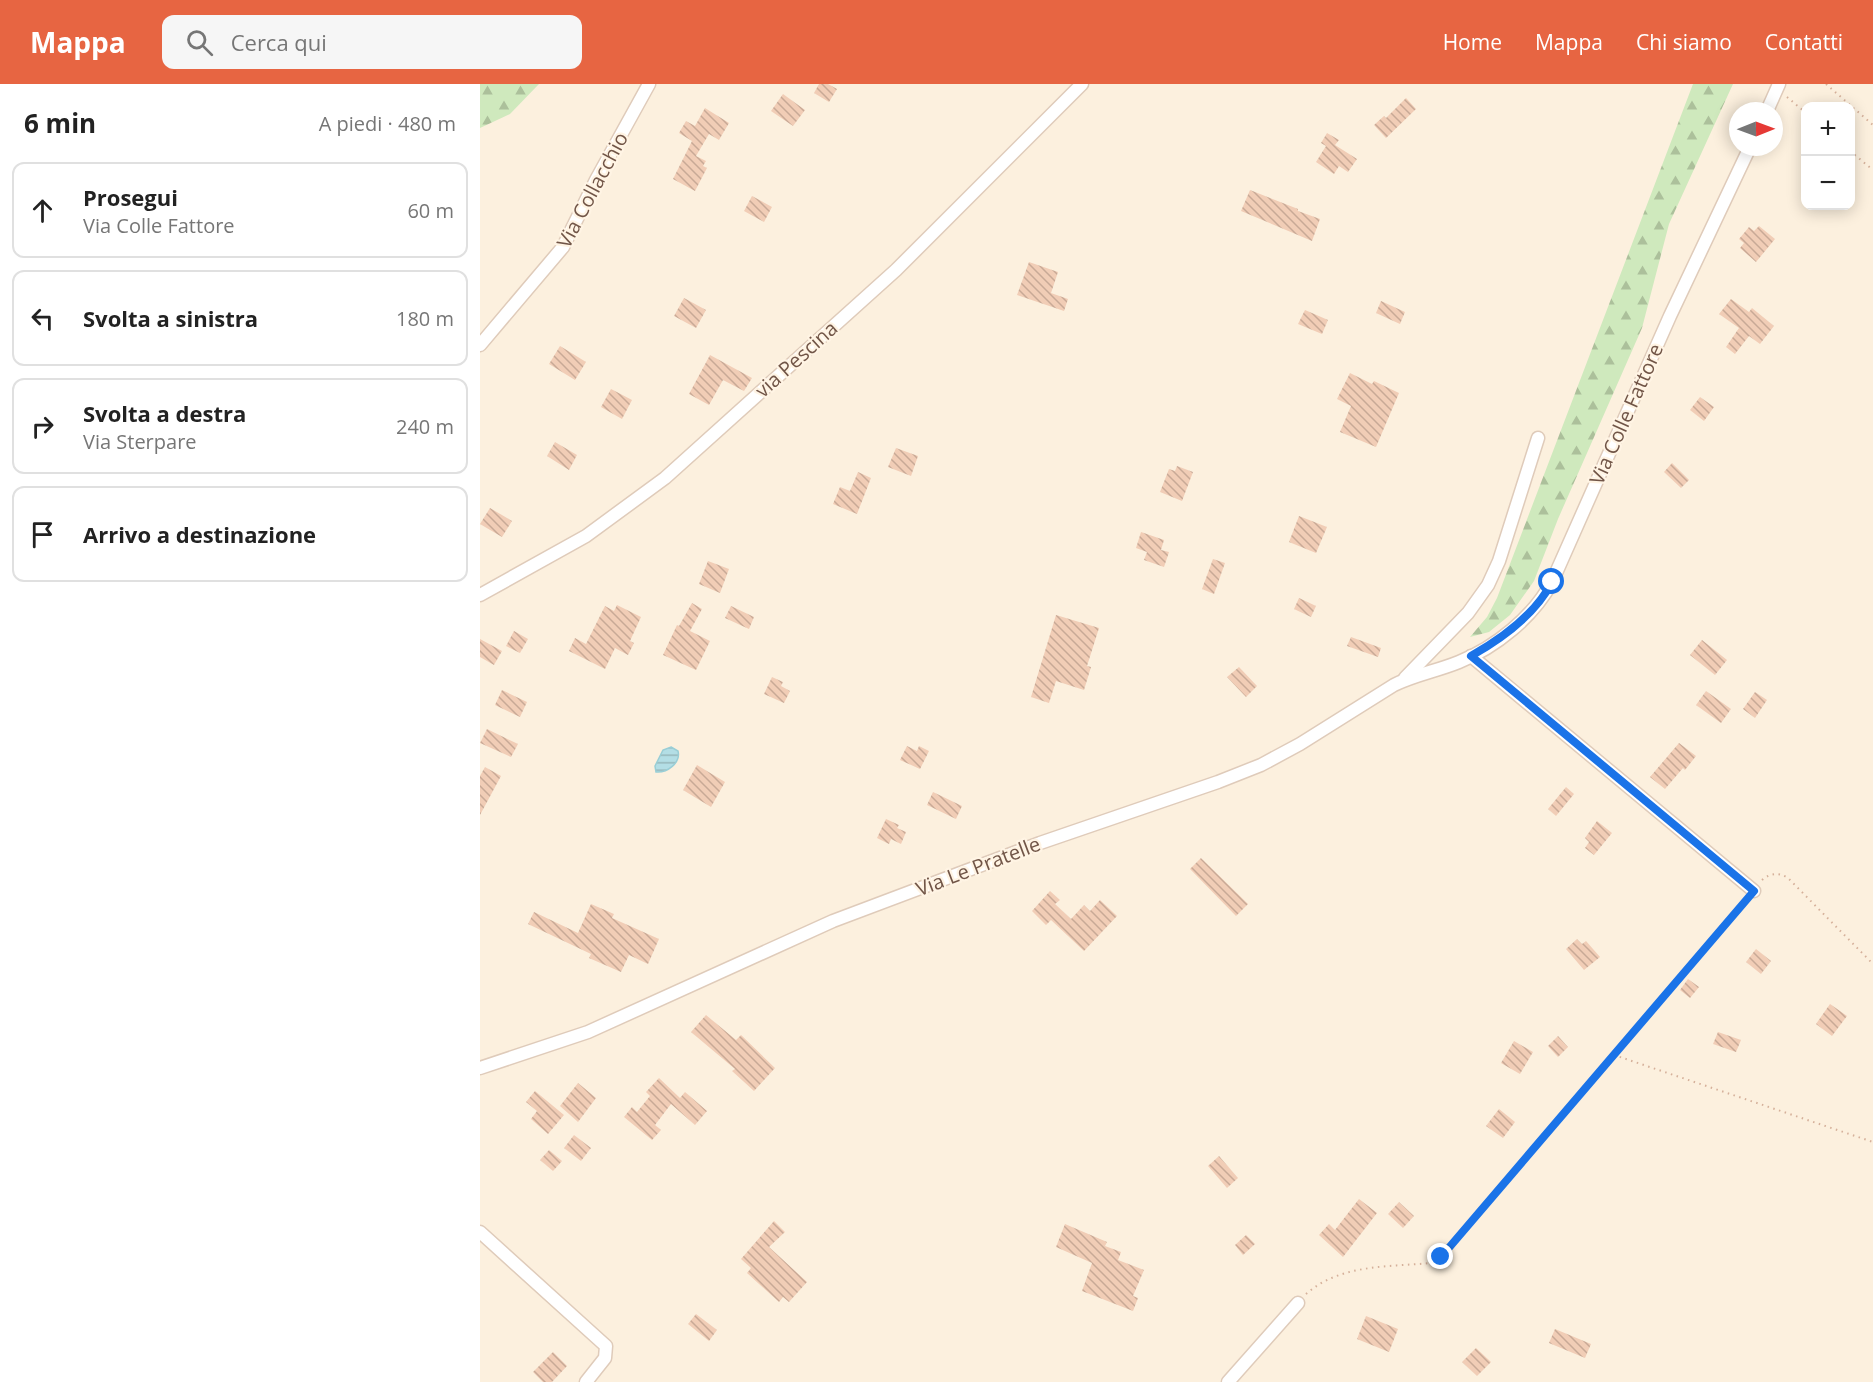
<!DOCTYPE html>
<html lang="it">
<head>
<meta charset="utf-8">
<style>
  body { margin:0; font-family:"Open Sans",sans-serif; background:#f6f6f6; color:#222 }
  .controls { position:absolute; right:18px; top:18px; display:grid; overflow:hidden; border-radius:12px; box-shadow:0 3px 15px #0003 }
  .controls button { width:54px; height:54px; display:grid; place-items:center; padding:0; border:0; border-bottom:2px solid #e0e0e0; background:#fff; color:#222; font:30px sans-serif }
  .compass { position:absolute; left:1249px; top:18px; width:54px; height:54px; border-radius:50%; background:#fff; box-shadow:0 3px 15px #0003; rotate:89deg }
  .stop { position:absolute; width:18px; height:18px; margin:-14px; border:4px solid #1a73e8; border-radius:50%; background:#fff }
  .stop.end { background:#1a73e8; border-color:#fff; box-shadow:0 2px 6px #0008 }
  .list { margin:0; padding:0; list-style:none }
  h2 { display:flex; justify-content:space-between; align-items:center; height:78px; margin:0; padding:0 24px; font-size:26px }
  h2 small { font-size:20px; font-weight:400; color:#767676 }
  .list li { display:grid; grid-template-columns:39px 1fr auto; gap:18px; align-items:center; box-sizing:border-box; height:96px; margin:0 12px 12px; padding:0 12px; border:2px solid #e0e0e0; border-radius:12px }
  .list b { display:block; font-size:22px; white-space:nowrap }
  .list p { margin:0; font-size:20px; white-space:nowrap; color:#767676 }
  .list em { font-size:20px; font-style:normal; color:#767676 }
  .icon { flex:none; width:33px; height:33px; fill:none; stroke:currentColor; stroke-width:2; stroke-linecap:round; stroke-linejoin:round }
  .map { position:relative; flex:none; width:1393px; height:1298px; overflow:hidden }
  header { display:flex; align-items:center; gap:36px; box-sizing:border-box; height:84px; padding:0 30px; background:#e76542; color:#fff }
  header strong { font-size:28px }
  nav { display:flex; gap:33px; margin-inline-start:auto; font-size:21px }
  .search { width:420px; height:54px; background:#f6f6f6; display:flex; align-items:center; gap:15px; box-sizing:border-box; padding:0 21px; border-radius:12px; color:#767676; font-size:22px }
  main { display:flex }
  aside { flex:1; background:#fff }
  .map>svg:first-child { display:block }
  .forest { fill:url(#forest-firs) }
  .water { fill:url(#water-rules); stroke:#99ced6; stroke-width:1.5 }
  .building { fill:url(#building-back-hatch) }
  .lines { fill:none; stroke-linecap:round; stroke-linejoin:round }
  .street-casing { stroke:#dfcbba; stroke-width:15 }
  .path { stroke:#d5b09a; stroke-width:2; stroke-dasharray:1.5 4.5; stroke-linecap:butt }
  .street { stroke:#fff; stroke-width:12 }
  .route { stroke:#1a73e8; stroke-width:8 }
  .labels { text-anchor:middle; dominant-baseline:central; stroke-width:4.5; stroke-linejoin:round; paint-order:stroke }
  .street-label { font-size:20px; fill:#715547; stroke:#fff4e4 }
</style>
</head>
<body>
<header>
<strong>Mappa</strong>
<div class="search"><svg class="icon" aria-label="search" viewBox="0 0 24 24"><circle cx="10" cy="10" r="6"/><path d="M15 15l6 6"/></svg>Cerca qui</div>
<nav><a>Home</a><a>Mappa</a><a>Chi siamo</a><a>Contatti</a></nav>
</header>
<main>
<aside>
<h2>6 min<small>A piedi · 480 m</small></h2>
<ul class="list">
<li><svg class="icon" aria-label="ahead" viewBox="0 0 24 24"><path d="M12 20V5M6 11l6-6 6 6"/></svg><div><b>Prosegui</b><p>Via Colle Fattore</p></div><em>60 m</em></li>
<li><svg class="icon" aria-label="left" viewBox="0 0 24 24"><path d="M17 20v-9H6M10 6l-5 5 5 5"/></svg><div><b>Svolta a sinistra</b></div><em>180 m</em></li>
<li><svg class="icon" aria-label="right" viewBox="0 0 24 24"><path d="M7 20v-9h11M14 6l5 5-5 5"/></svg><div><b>Svolta a destra</b><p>Via Sterpare</p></div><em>240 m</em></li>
<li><svg class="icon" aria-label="arrive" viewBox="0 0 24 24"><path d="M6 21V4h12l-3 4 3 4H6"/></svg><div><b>Arrivo a destinazione</b></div></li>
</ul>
</aside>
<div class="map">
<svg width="1393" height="1298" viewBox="0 0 1393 1298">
  <defs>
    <pattern id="forest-firs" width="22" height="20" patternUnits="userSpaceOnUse" patternTransform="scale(1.5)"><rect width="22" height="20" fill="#cfe9bd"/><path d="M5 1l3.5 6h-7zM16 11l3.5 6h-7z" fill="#acc09b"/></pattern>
    <pattern id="water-rules" width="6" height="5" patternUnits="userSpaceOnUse" patternTransform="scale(1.5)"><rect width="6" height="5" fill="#b3dee5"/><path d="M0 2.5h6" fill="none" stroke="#96b7bb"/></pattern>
    <pattern id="building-back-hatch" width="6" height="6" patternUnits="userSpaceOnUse" patternTransform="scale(1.5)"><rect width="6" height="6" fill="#f1cdb6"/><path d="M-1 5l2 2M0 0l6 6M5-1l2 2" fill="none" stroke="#c8a996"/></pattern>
  </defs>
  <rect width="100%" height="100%" fill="#fcf0de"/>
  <g class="forest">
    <path d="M 0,0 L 59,0 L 30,30 L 0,44 Z"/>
    <path d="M 1213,0 L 1253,0 L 1189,140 L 1162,244 L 1078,435 L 1054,497 L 1030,531 L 1009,548 L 990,553 L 1007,533 L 1017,514 Z"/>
  </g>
  <path class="water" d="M 191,663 L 198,667 C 201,679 187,689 176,688 L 175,682 L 183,666 Z"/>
  <g class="building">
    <path d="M 339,0 L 348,0 L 357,5 L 349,18 L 334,9 Z"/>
    <path d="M 303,10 L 325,26 L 313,42 L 291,27 Z"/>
    <path d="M 926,14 L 936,25 L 906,54 L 894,41 L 904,32 L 906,34 Z"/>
    <path d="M 225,24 L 249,39 L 239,56 L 229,50 L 216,72 L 226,77 L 223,82 L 227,84 L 215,107 L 193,95 L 212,57 L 199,49 L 206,37 L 215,42 Z"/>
    <path d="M 847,49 L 859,56 L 855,61 L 877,75 L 868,88 L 859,82 L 854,90 L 836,78 L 846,62 L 841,59 Z"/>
    <path d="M 770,106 L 818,125 L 818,127 L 840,135 L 832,157 L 761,127 Z"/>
    <path d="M 272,112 L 292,123 L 284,138 L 264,127 Z"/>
    <path d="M 1279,142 L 1295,155 L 1276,178 L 1260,164 L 1264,159 L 1259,155 L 1269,143 L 1274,147 Z"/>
    <path d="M 549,178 L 578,188 L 571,209 L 588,215 L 584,227 L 537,211 Z"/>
    <path d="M 204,214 L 226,226 L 216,244 L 194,232 Z"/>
    <path d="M 1251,215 L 1269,228 L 1272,224 L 1294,242 L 1280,260 L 1269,252 L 1255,270 L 1246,263 L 1259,244 L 1239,230 Z"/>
    <path d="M 901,217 L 925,228 L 920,240 L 896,229 Z"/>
    <path d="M 825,226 L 848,236 L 842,250 L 818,240 Z"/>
    <path d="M 80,262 L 106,278 L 95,296 L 69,280 Z"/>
    <path d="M 230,271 L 272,294 L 264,307 L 243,296 L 229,321 L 209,310 Z"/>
    <path d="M 870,289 L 892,300 L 894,297 L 919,309 L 896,363 L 860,348 L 871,322 L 857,315 Z"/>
    <path d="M 131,305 L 152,316 L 142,335 L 121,323 Z"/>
    <path d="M 1220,313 L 1234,323 L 1224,337 L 1210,326 Z"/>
    <path d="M 75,358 L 97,371 L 89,386 L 67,372 Z"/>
    <path d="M 416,364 L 438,372 L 431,392 L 408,383 Z"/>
    <path d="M 1192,379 L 1209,396 L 1201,404 L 1184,388 Z"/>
    <path d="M 697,382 L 713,388 L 702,417 L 680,408 L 689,385 L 695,387 Z"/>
    <path d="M 378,388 L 391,394 L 377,430 L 353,420 L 360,403 L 370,407 Z"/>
    <path d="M 10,424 L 32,437 L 22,453 L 0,440 Z"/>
    <path d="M 819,432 L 847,443 L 836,469 L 809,458 Z"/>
    <path d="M 661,448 L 684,456 L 681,466 L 689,468 L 684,483 L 664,476 L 667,468 L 656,464 Z"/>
    <path d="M 733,475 L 745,479 L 734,510 L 722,505 Z"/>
    <path d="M 228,477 L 249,485 L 240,509 L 219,500 Z"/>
    <path d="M 819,514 L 836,522 L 831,533 L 814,525 Z"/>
    <path d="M 212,519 L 222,525 L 210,547 L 230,557 L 216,586 L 183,571 L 197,541 L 199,542 Z"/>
    <path d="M 137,521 L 161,533 L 150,557 L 154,559 L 148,571 L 135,564 L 125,585 L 89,567 L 95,554 L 106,560 L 125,522 L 134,527 Z"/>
    <path d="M 251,522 L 274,533 L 269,545 L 245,534 Z"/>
    <path d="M 576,531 L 619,544 L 607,582 L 611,583 L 604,606 L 576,597 L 569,619 L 551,613 Z"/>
    <path d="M 34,547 L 48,555 L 40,569 L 26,562 Z"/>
    <path d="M 871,553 L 901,564 L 898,573 L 867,562 Z"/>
    <path d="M 0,555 L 22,567 L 14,581 L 0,573 Z"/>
    <path d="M 1222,556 L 1247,576 L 1235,591 L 1210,571 Z"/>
    <path d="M 759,583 L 777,602 L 766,613 L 747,593 Z"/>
    <path d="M 292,593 L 303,598 L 301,602 L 310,607 L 304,619 L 284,610 Z"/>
    <path d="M 22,606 L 47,618 L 40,633 L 15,621 Z"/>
    <path d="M 1226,607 L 1251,625 L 1241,639 L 1216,621 Z"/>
    <path d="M 1275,608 L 1287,616 L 1275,634 L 1263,625 Z"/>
    <path d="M 7,645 L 38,660 L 31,673 L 0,659 Z"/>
    <path d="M 1199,659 L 1216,672 L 1205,686 L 1203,684 L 1185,705 L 1170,693 Z"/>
    <path d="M 427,662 L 437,667 L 439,662 L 449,667 L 440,685 L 420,676 Z"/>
    <path d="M 217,681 L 245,698 L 231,723 L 203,706 Z"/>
    <path d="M 5,683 L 21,692 L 0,731 L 0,692 Z"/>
    <path d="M 1086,703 L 1094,710 L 1076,732 L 1068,725 Z"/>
    <path d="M 453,708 L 482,722 L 476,735 L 447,721 Z"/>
    <path d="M 406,735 L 419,741 L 417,744 L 426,748 L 421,760 L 411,755 L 409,760 L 397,754 Z"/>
    <path d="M 1117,737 L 1132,749 L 1114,771 L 1105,764 L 1109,758 L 1105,754 Z"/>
    <path d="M 721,774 L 768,820 L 756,832 L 710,785 Z"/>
    <path d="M 570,807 L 580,816 L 575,820 L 591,835 L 604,821 L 610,827 L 620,816 L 637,832 L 604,867 L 571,836 L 566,841 L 552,827 Z"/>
    <path d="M 111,820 L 134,830 L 132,834 L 179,855 L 168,880 L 149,871 L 141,888 L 109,874 L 111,870 L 48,840 L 54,828 L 98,849 Z"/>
    <path d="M 1097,855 L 1102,860 L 1106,857 L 1120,873 L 1104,886 L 1086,865 Z"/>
    <path d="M 1276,865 L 1291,877 L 1281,890 L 1266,878 Z"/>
    <path d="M 1208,895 L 1219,903 L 1210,914 L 1200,906 Z"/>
    <path d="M 1350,920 L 1367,932 L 1352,952 L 1336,940 Z"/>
    <path d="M 226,931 L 256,956 L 261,951 L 295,984 L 274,1007 L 252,987 L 255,985 L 211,948 Z"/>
    <path d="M 1238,948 L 1261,956 L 1256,968 L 1233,960 Z"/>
    <path d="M 1078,952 L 1088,963 L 1078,973 L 1068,962 Z"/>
    <path d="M 1034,957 L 1053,968 L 1040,990 L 1021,979 Z"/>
    <path d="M 179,994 L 200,1014 L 205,1008 L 227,1027 L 215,1041 L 191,1020 L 175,1041 L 181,1046 L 172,1056 L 144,1033 L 152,1023 L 157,1028 L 170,1012 L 166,1008 Z"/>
    <path d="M 98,999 L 116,1014 L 98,1038 L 80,1022 Z"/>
    <path d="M 55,1007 L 84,1031 L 68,1050 L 51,1035 L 57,1027 L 46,1018 Z"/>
    <path d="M 1019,1025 L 1035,1038 L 1023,1054 L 1006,1042 Z"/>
    <path d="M 94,1051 L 111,1064 L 101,1077 L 84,1064 Z"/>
    <path d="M 69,1066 L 82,1077 L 73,1087 L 60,1076 Z"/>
    <path d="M 739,1072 L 758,1094 L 747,1104 L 728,1082 Z"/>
    <path d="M 879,1115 L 897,1129 L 863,1173 L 839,1151 L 849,1140 L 855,1146 Z"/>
    <path d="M 919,1118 L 934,1132 L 923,1144 L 908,1130 Z"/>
    <path d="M 294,1137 L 305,1148 L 289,1163 L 327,1198 L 309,1218 L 303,1213 L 299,1218 L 267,1189 L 271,1184 L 261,1175 Z"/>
    <path d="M 585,1140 L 627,1158 L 625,1162 L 641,1168 L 638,1176 L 664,1186 L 653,1212 L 658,1214 L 653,1227 L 602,1207 L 612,1179 L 576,1163 Z"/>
    <path d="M 766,1151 L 775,1160 L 763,1171 L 755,1161 Z"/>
    <path d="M 216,1230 L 237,1246 L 229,1257 L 208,1240 Z"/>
    <path d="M 886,1232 L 918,1245 L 909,1268 L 877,1255 Z"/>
    <path d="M 1075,1245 L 1111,1260 L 1105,1274 L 1069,1259 Z"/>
    <path d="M 996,1264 L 1011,1278 L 997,1292 L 982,1278 Z"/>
    <path d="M 73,1268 L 87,1282 L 72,1298 L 63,1298 L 53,1288 Z"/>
  </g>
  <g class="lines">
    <defs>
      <g id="street">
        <path d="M 1287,27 L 1299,0"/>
        <path d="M 0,261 L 83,163 L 116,96 L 169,0"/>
        <path d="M 0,511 L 106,452 L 185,394 L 416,186 L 602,0"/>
        <path d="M 991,572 L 1274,807"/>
        <path d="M 925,594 L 988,529 L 1008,501 L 1019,477 L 1058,354"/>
        <path d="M 0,984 L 108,948 L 353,837 L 560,759 L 738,698 L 781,681 L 820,660 L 914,601 C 934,591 957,587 979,578 C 1016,563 1053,533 1072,498 L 1190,232 L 1270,63"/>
        <path d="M 0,1148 L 126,1262 L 125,1274 L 106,1298"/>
        <path d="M 748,1298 L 818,1219"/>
      </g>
    </defs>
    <use href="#street" class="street-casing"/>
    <g class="path">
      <path d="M 1346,0 L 1393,41"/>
      <path d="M 1307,13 L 1326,29"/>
      <path d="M 1370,67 L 1393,86"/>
      <path d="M 1282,796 C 1290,789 1299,788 1308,794 L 1393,880"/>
      <path d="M 1134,971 L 1393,1058"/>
      <path d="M 826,1210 C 860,1180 908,1183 951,1179 L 961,1173 L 1265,817"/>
    </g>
    <use href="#street" class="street"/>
  </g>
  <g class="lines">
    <path class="route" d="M 961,1173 L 1274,807 L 991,572 C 1023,554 1055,531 1072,498"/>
  </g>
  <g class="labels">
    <g class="street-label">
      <text transform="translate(112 106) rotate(-62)">Via Collacchio</text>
      <text transform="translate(316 275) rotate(-42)">via Pescina</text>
      <text transform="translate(1146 330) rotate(-66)">Via Colle Fattore</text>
      <text transform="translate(498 782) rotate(-21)">Via Le Pratelle</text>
    </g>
  </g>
</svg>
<div class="controls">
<button>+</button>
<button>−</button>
</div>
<svg class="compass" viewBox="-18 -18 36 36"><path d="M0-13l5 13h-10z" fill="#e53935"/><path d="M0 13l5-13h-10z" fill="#767676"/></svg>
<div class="stop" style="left:1072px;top:498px"></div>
<div class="stop end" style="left:961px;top:1173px"></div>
</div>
</main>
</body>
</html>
